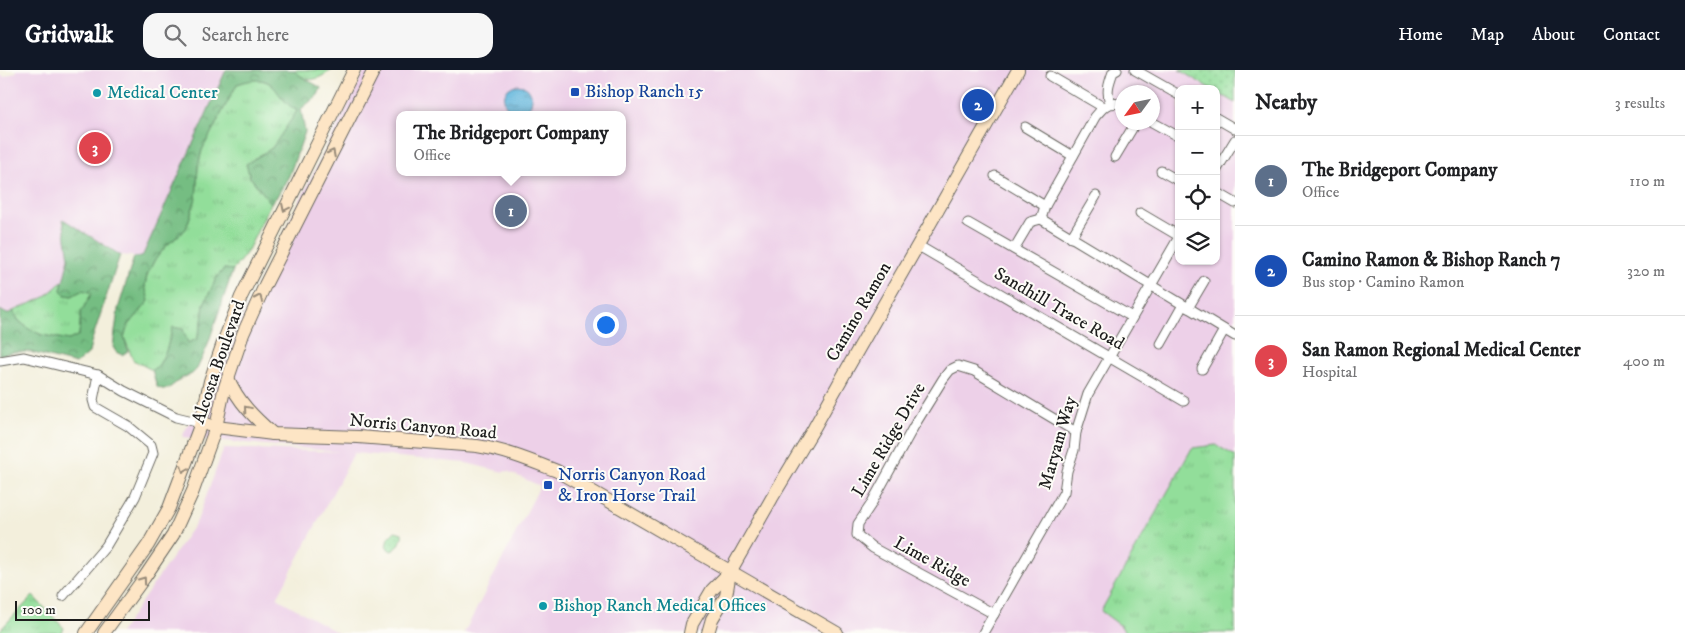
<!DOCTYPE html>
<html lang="en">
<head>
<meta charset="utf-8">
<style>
  body { margin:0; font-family:"IM FELL DW Pica",serif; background:#f6f6f6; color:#202124 }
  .controls { position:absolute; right:15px; top:15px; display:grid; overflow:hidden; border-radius:10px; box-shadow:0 1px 4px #0004 }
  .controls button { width:45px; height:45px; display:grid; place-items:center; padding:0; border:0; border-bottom:1px solid #e0e0e0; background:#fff; color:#202124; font:25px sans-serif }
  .compass { position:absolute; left:1115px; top:15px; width:45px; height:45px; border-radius:50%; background:#fff; box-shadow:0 1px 4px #0004; rotate:237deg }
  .scale { position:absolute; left:15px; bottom:12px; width:135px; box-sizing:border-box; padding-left:5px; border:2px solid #1c1c1c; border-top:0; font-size:14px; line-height:18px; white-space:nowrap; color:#1c1c1c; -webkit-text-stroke:4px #fdfcf7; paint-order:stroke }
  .you { position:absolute; left:605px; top:254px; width:18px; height:18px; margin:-12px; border:4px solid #fff; border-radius:50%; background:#1a73e8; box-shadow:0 0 0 8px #1a73e833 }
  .badge { display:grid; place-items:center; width:32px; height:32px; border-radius:50%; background:#111827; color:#fff; font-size:16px; font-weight:700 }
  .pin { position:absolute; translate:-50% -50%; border:2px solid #fff; box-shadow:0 1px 5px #0006 }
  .popup { position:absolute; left:396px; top:41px; width:230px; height:65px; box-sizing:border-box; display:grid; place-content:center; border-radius:10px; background:#fff; filter:drop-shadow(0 1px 4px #0005); font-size:16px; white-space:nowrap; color:#757577 }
  .popup b { font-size:19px; color:#202124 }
  .popup::after { content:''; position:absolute; left:50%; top:100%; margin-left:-10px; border:10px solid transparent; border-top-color:#fff }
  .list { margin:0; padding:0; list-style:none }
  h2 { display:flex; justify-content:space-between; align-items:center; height:65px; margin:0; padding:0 20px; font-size:21px }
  h2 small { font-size:16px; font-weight:400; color:#757577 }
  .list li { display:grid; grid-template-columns:32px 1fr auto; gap:15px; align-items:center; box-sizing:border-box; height:90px; padding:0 20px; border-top:1px solid #e0e0e0 }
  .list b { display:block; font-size:19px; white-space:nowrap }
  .list p { margin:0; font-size:16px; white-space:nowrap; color:#757577 }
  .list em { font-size:16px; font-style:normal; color:#757577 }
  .icon { flex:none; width:28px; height:28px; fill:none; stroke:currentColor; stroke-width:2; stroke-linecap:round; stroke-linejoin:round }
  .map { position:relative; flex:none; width:1235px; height:563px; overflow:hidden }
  header { display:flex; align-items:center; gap:30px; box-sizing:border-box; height:70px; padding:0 25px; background:#111827; color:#fff }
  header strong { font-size:24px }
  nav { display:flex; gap:28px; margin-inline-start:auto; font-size:18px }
  .search { width:350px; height:45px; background:#f6f6f6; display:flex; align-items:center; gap:12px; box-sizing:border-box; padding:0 18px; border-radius:15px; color:#757577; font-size:19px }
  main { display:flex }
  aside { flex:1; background:#fff }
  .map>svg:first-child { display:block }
  .built { fill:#edd0e8; fill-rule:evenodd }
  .grass { fill:url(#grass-tufts); stroke:#577d5b }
  .forest { fill:url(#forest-crowns); stroke:#486c4f }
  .park { fill:url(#park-dots); stroke:#577d5b }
  .water { fill:url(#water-ripples); stroke:#3e687c }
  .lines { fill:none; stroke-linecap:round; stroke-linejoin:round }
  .street-casing { stroke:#67665f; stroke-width:11 }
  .secondary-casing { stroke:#67665f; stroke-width:14 }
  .street { stroke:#fff; stroke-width:9 }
  .secondary { stroke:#fde5c5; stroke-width:12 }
  .oneway { stroke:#988b79 }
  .transit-dot { fill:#1a4fb4; stroke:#fdfcf7; stroke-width:2 }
  .culture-dot { fill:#0f9aa8; stroke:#fdfcf7; stroke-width:2 }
  .labels { text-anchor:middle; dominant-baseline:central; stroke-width:4; stroke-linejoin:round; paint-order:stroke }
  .transit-label { font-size:18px; fill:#164399; stroke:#fdfcf7; text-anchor:start }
  .culture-label { font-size:18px; fill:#0d838f; stroke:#fdfcf7; text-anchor:start }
  .street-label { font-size:18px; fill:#1c1c1c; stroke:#fdfcf7 }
</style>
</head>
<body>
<header>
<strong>Gridwalk</strong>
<div class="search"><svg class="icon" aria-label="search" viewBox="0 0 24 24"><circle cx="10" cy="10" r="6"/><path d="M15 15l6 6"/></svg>Search here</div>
<nav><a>Home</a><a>Map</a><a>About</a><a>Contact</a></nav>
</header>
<main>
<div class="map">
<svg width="1235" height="563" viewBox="0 0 1235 563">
  <defs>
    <pattern id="grass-tufts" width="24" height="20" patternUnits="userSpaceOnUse" patternTransform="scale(1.25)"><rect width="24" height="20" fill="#92de9a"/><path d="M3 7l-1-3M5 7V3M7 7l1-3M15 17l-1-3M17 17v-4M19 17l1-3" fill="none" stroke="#7dbe84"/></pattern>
    <pattern id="forest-crowns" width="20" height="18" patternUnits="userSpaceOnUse" patternTransform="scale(1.25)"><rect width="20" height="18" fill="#75bd82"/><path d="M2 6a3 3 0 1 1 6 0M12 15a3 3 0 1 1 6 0" fill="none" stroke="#5f996a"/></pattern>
    <pattern id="park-dots" width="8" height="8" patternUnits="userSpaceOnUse" patternTransform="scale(1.25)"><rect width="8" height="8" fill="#92de9a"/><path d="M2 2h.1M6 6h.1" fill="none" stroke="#7dbe84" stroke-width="1.8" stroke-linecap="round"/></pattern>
    <pattern id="water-ripples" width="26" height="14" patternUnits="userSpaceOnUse" patternTransform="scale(1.25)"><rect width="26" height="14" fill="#60b5dc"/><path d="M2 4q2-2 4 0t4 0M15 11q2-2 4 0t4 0" fill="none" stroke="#4e92b2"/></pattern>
  </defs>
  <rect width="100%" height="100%" fill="#fdfcf7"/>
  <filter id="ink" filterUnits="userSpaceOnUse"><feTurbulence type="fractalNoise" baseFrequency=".02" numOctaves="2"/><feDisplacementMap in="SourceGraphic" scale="10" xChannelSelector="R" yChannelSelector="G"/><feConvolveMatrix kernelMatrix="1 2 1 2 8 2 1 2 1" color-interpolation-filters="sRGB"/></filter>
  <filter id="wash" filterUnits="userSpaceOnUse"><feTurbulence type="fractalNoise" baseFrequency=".0096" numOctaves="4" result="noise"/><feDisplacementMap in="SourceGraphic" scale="20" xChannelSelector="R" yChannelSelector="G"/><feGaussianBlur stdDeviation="1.12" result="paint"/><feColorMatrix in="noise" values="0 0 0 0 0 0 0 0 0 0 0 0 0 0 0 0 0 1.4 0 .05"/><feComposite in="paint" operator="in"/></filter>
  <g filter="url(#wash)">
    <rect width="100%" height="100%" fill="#f3efdc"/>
    <g class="built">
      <path d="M 17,0 L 226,0 L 142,187 L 120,185 L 63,150 L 69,188 L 64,210 L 45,227 L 7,244 L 0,240 L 0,5 L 5,7 L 16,2 Z"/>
      <path d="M 365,0 L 1235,0 L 1235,563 L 464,563 L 540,416 L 507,401 L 503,402 L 466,393 L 354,383 L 277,528 L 338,563 L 120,563 L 197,451 L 224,378 L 341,382 L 182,367 ZM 1179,19 L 1216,19 L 1216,191 L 1179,191 ZM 1122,22 L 1152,22 L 1152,52 L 1122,52 ZM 400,45 L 622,45 L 622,102 L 400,102 Z"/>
    </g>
    <g class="grass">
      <path d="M 294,0 L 332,0 C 317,10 307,15 294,0 Z"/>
      <path d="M 253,9 C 259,10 265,10 269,13 C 281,20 285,34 298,41 L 272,78 L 246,94 L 250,107 L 271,133 L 247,182 L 233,200 L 224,199 L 217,207 L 204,234 L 202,252 L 197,269 L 188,273 L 173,257 L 166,281 L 159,295 L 152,300 L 133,290 L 124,267 L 128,256 L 149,231 L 145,216 L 147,205 L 154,191 L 166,176 L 186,159 L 196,128 L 198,96 L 202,80 L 237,14 Z"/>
      <path d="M 64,210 L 61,220 L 72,226 L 83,220 L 92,223 L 81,242 L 79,265 L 69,270 L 42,265 L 29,259 L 19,251 L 13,241 L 45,227 Z"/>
      <path d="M 1216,375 L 1235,386 L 1235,563 L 1125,563 L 1121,556 L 1101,541 L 1192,378 Z"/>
      <path d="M 33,526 L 64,558 L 62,563 L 0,563 L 0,560 Z"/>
    </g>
    <g class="forest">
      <path d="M 226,0 L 294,0 C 302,9 311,11 321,18 L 318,25 L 301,39 L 305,62 L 289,106 L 276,128 L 271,133 L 250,107 L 246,94 L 272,78 L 297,41 C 270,25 280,0 237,14 L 202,80 L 198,96 L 196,128 L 186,159 L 166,176 L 154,191 L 147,205 L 145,216 L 149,231 L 128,256 L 124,267 L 128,281 L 122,285 L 116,282 L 113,277 L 118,239 L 134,187 L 142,187 Z"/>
      <path d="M 63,149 L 120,185 L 91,273 L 89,283 L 76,294 L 30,282 L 14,282 L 0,285 L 0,240 L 7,244 L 13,241 L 19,251 L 29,259 L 42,265 L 69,270 L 79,265 L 81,242 L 92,223 L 83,220 L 72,226 L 65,225 L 61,220 L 69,188 Z"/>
      <path d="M 224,199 L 233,200 L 207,277 L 197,299 L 192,304 L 182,308 L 168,319 L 162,319 L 157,317 L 152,300 L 159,295 L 166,281 L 173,257 L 183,259 L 188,273 L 197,269 L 202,252 L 204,234 L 217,207 Z"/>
    </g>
    <g class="park">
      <path d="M 1179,0 L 1235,0 L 1235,33 L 1216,22 L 1216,19 L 1211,19 Z"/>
      <path d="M 395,461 L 402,463 C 403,469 398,480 391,481 L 386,477 L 388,468 Z"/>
    </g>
    <circle class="water" cx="518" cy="29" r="14"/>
  </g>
  <g filter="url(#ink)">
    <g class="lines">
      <defs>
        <g id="street">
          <path d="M 1135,0 L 1179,25"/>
          <path d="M 1050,6 L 1103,37"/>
          <path d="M 1110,33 C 1106,21 1109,13 1113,2 L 1117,0"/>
          <path d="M 1122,34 C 1107,32 1105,35 1095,47 L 1045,136 L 1041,149 L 1235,266"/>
          <path d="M 1216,48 L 1235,59"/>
          <path d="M 1152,52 L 1179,67"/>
          <path d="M 1025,57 L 1073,86"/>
          <path d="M 1115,87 L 1136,52"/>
          <path d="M 1161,101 L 1179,111"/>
          <path d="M 1216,101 L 1235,70"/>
          <path d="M 995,106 L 1045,136"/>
          <path d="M 1216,122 L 1235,133"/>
          <path d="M 1140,143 L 1179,166"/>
          <path d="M 968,153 L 1132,247"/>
          <path d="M 1071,168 L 1096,126"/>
          <path d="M 917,175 L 1184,331"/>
          <path d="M 1014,179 L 1030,152 L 1041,149"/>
          <path d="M 1188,238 L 1204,211"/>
          <path d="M 1161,274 L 1183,235"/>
          <path d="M 0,291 L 24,287 L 98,305 L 124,321 L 176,347 L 201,353"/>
          <path d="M 1202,299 L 1224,260"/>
          <path d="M 63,526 L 106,476 L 135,427 L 153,383 L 151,375 L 128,356 L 95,337 L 93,330 L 98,305"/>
          <path d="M 994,544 L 873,478 L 857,465 L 858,454 L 870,436 L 914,356 L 943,309 L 950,300 L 958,296 L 974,301 L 1076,362"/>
          <path d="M 983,563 L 1064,422 L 1067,401 L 1074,380 L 1076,362 L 1088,324 L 1179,167"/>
        </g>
        <g id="secondary">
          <path d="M 228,308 C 238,332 254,347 273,364"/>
          <path d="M 201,353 L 216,357 L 273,364 L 358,367 L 477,376 C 505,380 531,391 557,401 L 837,563"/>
          <path d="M 86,563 L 148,475 L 169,438 L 201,353 L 210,311 L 223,273 L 241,227 L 354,0"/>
          <path d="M 104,563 L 144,508 L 173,465 L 193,421 L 216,357 L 224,320 L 243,264 L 265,215 L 374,0"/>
          <path d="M 690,563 L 692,554 L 712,520 L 730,502 L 772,428 L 814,358 L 847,299 L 1018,0"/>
          <path d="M 708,563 L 712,549 L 726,526 L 730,502"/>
        </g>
      </defs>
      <use href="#street" class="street-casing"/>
      <use href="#secondary" class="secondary-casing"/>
      <use href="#street" class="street"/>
      <use href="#secondary" class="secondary"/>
    </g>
    <defs><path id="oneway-chevron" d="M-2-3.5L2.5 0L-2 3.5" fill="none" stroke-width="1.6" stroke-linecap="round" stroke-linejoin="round" transform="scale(1.25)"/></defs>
    <g class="oneway">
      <use href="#oneway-chevron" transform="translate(332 83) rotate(-63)"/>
      <use href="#oneway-chevron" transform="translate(285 138) rotate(116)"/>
      <use href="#oneway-chevron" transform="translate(259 228) rotate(-66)"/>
      <use href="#oneway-chevron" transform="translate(247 339) rotate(-130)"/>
      <use href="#oneway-chevron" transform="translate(184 399) rotate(111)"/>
      <use href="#oneway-chevron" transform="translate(143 510) rotate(-54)"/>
    </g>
  </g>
  <g class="transit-dot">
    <rect x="570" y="17" width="10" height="10" rx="2.5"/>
    <rect x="543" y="410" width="10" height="10" rx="2.5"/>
  </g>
  <g class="culture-dot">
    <circle cx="97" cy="23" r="5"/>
    <circle cx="543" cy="536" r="5"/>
  </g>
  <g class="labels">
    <g class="transit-label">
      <text x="585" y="22">Bishop Ranch 15</text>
      <text x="558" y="405">Norris Canyon Road<tspan x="558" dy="21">&amp; Iron Horse Trail</tspan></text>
    </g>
    <g class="culture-label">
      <text x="107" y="23">Medical Center</text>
      <text x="553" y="536">Bishop Ranch Medical Offices</text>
    </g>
    <g class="street-label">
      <text transform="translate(1059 239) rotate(30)">Sandhill Trace Road</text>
      <text transform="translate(859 242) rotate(-60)">Camino Ramon</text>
      <text transform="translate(219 292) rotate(-71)">Alcosta Boulevard</text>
      <text transform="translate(423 357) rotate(5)">Norris Canyon Road</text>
      <text transform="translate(889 370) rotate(-60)">Lime Ridge Drive</text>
      <text transform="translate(1058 373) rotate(-74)">Maryam Way</text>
      <text transform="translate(932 492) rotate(29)">Lime Ridge</text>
    </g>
  </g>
</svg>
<div class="controls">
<button>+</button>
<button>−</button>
<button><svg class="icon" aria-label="locate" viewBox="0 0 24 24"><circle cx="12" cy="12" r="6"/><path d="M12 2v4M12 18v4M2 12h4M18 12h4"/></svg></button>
<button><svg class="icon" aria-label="layers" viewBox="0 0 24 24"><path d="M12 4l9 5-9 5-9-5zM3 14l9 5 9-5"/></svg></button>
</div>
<svg class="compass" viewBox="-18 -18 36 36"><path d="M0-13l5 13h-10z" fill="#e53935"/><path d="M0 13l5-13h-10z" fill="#757577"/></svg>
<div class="scale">100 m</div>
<div class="you"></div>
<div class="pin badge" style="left:511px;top:141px;background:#5c6f8a">1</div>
<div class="popup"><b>The Bridgeport Company</b>Office</div>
<div class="pin badge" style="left:978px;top:35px;background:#1a4fb4">2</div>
<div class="pin badge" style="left:95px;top:78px;background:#e0444e">3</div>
</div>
<aside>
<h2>Nearby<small>3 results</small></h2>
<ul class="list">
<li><span class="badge" style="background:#5c6f8a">1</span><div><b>The Bridgeport Company</b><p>Office</p></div><em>110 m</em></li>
<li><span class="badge" style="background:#1a4fb4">2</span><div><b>Camino Ramon &amp; Bishop Ranch 7</b><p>Bus stop · Camino Ramon</p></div><em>320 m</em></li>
<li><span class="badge" style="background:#e0444e">3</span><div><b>San Ramon Regional Medical Center</b><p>Hospital</p></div><em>400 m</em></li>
</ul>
</aside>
</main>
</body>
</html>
